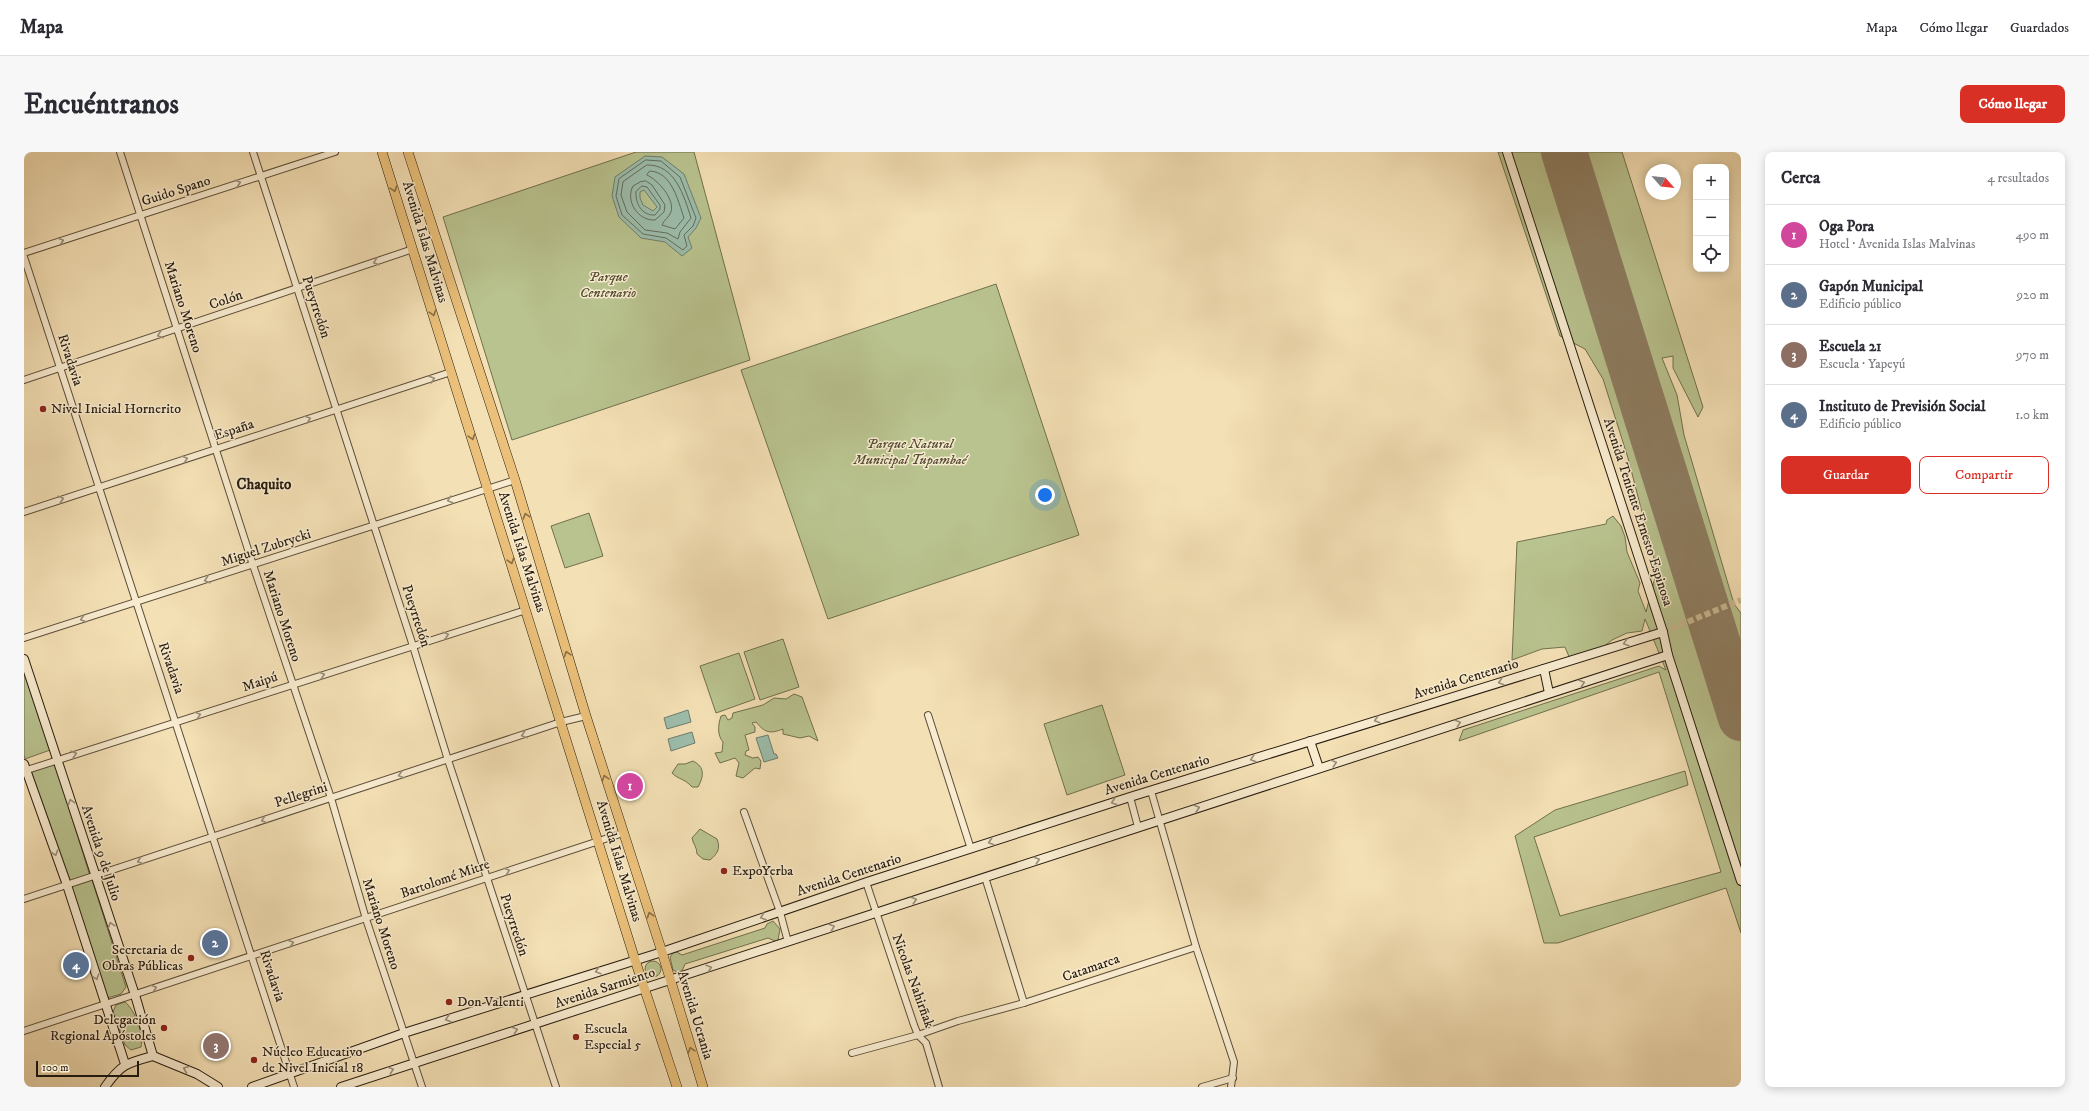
<!DOCTYPE html>
<html lang="es">
<head>
<meta charset="utf-8">
<style>
  body { margin:0; font-family:"IM FELL DW Pica",serif; background:#f7f7f7; color:#2b2b33 }
  .controls { position:absolute; right:12px; top:12px; display:grid; overflow:hidden; border-radius:8px; box-shadow:0 2px 10px #0003 }
  .controls button { width:36px; height:36px; display:grid; place-items:center; padding:0; border:0; border-bottom:1px solid #e1e1e2; background:#fff; color:#2b2b33; font:20px sans-serif }
  .compass { position:absolute; left:1621px; top:12px; width:36px; height:36px; border-radius:50%; background:#fff; box-shadow:0 2px 10px #0003; rotate:117deg }
  .scale { position:absolute; left:12px; bottom:10px; width:103px; box-sizing:border-box; padding-left:4px; border:2px solid #281c0f; border-top:0; font-size:11px; line-height:14px; white-space:nowrap; color:#281c0f; -webkit-text-stroke:3px #f8ebcf; paint-order:stroke }
  .you { position:absolute; left:1021px; top:343px; width:14px; height:14px; margin:-10px; border:3px solid #fff; border-radius:50%; background:#1a73e8; box-shadow:0 0 0 6px #1a73e833 }
  .badge { display:grid; place-items:center; width:26px; height:26px; border-radius:50%; background:#d93025; color:#fff; font-size:13px; font-weight:700 }
  .pin { position:absolute; translate:-50% -50%; border:2px solid #fff; box-shadow:0 1px 4px #0006 }
  .list { margin:0; padding:0; list-style:none }
  h2 { display:flex; justify-content:space-between; align-items:center; height:52px; margin:0; padding:0 16px; font-size:17px }
  h2 small { font-size:13px; font-weight:400; color:#7c7c81 }
  .list li { display:grid; grid-template-columns:26px 1fr auto; gap:12px; align-items:center; box-sizing:border-box; height:60px; padding:0 16px; border-top:1px solid #e1e1e2 }
  .list b { display:block; font-size:15px; white-space:nowrap }
  .list p { margin:0; font-size:13px; white-space:nowrap; color:#7c7c81 }
  .list em { font-size:13px; font-style:normal; color:#7c7c81 }
  .actions { display:flex; gap:8px; padding:12px 16px }
  .actions a { flex:1; padding:9px 0; border:1px solid #d93025; border-radius:8px; text-align:center; font-size:14px; color:#d93025 }
  .actions .main { background:#d93025; color:#fff }
  .icon { flex:none; width:22px; height:22px; fill:none; stroke:currentColor; stroke-width:2; stroke-linecap:round; stroke-linejoin:round }
  .map { position:relative; flex:none; width:1717px; height:935px; overflow:hidden; border-radius:8px }
  header { display:flex; align-items:center; gap:24px; box-sizing:border-box; height:56px; padding:0 20px; background:#fff; border-bottom:1px solid #e1e1e2 }
  header strong { font-size:19px }
  nav { display:flex; gap:22px; margin-inline-start:auto; font-size:14px }
  .intro { display:flex; align-items:center; justify-content:space-between; box-sizing:border-box; height:96px; padding:0 24px }
  h1 { margin:0; font-size:28px }
  .button { padding:10px 18px; border-radius:8px; background:#d93025; color:#fff; font-size:14px; font-weight:700 }
  main { display:flex; gap:24px; padding:0 24px }
  aside { flex:1; background:#fff; border-radius:8px; box-shadow:0 2px 10px #0003 }
  .map>svg:first-child { display:block }
  .green { fill:#b9c38f; stroke:#70704f }
  .water { fill:#9cbdab; stroke:#6e7d6d; fill-rule:evenodd }
  .lines { fill:none; stroke-linecap:round; stroke-linejoin:round }
  .shore { stroke:#626c5d; stroke-width:1 }
  .runway { stroke:#8e7e62; stroke-width:46 }
  .street-tunnel { stroke:#cbb994; stroke-width:6; stroke-dasharray:6 3; stroke-linecap:butt }
  .street-casing { stroke:#5b4d38; stroke-width:8 }
  .secondary-casing { stroke:#281c0f; stroke-width:10 }
  .primary-casing { stroke:#281c0f; stroke-width:10 }
  .street { stroke:#f8ebcf; stroke-width:6 }
  .secondary { stroke:#f8ebcf; stroke-width:8 }
  .primary { stroke:#eac07a; stroke-width:9 }
  .oneway { stroke:#9a8e79 }
  .oneway2 { stroke:#896e44 }
  .poi-dot { fill:#8f2418; stroke:#f8ebcf; stroke-width:1.5 }
  .labels { text-anchor:middle; dominant-baseline:central; stroke-width:3; stroke-linejoin:round; paint-order:stroke }
  .street-label { font-size:14px; fill:#281c0f; stroke:#f8ebcf }
  .park-label { font-size:14px; font-style:italic; fill:#544e35; stroke:#f8ebcf }
  .poi-label { font-size:14px; fill:#281c0f; stroke:#f8ebcf; text-anchor:start }
  .neighbourhood-label { font-size:15px; font-weight:bold; fill:#281c0f; stroke:#f8ebcf }
</style>
</head>
<body>
<header>
<strong>Mapa</strong>
<nav><a>Mapa</a><a>Cómo llegar</a><a>Guardados</a></nav>
</header>
<div class="intro"><h1>Encuéntranos</h1><a class="button">Cómo llegar</a></div>
<main>
<div class="map">
<svg width="1717" height="935" viewBox="0 0 1717 935">
  <rect width="100%" height="100%" fill="#f4e0b5"/>
  <filter id="stains"><feTurbulence type="fractalNoise" baseFrequency=".005" numOctaves="4"/><feColorMatrix values="0 0 0 0 .2 0 0 0 0 .09 0 0 0 0 .02 0 0 0 .5 -.17"/></filter>
  <radialGradient id="worn" r=".72"><stop offset=".6" stop-color="#630" stop-opacity="0"/><stop offset="1" stop-color="#630" stop-opacity=".3"/></radialGradient>
  <g class="green">
    <path d="M 612,0 L 670,0 L 726,208 L 488,288 L 419,65 Z"/>
    <path d="M 1474,0 L 1598,0 L 1679,255 L 1674,265 L 1649,216 L 1649,204 L 1638,206 L 1653,243 L 1660,283 L 1710,452 L 1717,461 L 1717,781 L 1702,736 L 1534,791 L 1520,791 L 1491,684 L 1531,658 L 1661,619 L 1664,633 L 1510,685 L 1536,764 L 1697,720 L 1635,520 L 1435,589 L 1439,578 L 1635,514 L 1642,518 L 1621,467 L 1618,479 L 1603,481 L 1588,488 L 1573,500 L 1546,507 L 1541,495 L 1518,497 L 1488,508 L 1493,390 L 1582,372 L 1583,368 L 1589,364 L 1597,374 L 1601,385 L 1603,400 L 1616,431 L 1614,439 L 1622,460 L 1633,418 L 1604,306 L 1579,227 L 1561,197 L 1536,184 Z"/>
    <path d="M 972,132 L 1055,383 L 804,467 L 717,218 Z"/>
    <path d="M 565,361 L 579,404 L 541,416 L 527,374 Z"/>
    <path d="M 759,487 L 775,535 L 736,548 L 720,500 Z"/>
    <path d="M 715,501 L 731,547 L 692,561 L 676,514 Z"/>
    <path d="M 0,502 L 29,597 L 1,607 L 0,603 Z"/>
    <path d="M 770,542 L 778,545 L 794,589 L 785,584 L 776,586 L 759,582 L 759,577 C 746,582 741,581 732,570 L 728,571 L 731,575 L 731,580 L 721,583 L 725,598 L 722,599 L 721,603 L 729,606 L 734,605 L 737,609 L 736,617 L 731,616 L 719,626 L 712,624 L 715,611 L 711,606 L 696,611 L 691,601 L 698,600 L 699,590 C 693,583 694,573 697,564 L 701,563 L 704,568 L 708,566 L 709,561 L 739,553 L 750,546 L 762,547 Z"/>
    <path d="M 1078,553 L 1101,623 L 1043,643 L 1020,572 Z"/>
    <path d="M 669,609 C 681,615 680,624 674,635 L 668,635 C 660,626 655,628 648,621 L 654,612 L 661,612 Z"/>
    <path d="M 31,611 L 66,724 L 42,731 L 4,620 Z"/>
    <path d="M 676,677 L 693,687 C 697,697 693,702 686,708 L 679,707 L 673,702 C 673,695 669,692 668,686 Z"/>
    <path d="M 68,728 L 102,835 L 97,842 L 83,846 L 43,736 Z"/>
    <path d="M 749,769 L 756,777 L 754,788 L 751,789 L 744,786 L 661,812 L 658,819 L 653,820 L 649,818 L 646,805 L 649,801 L 653,800 L 658,803 L 741,776 L 743,772 Z"/>
    <circle cx="629" cy="817" r="8"/>
    <path d="M 101,850 C 111,858 120,882 117,895 L 107,898 L 101,893 L 89,860 L 92,853 Z"/>
  </g>
  <g class="water">
    <path d="M 621,4 L 638,5 L 660,22 L 677,66 L 672,76 L 664,85 L 668,96 L 658,104 L 641,90 L 617,86 L 595,65 L 588,44 L 591,25 ZM 620,38 L 633,55 L 629,59 L 619,53 L 616,46 L 616,40 Z"/>
    <path d="M 664,558 L 667,570 L 643,577 L 640,566 Z"/>
    <path d="M 668,580 L 671,591 L 647,599 L 644,587 Z"/>
    <path d="M 744,583 L 750,602 L 752,602 L 754,606 L 740,610 L 732,586 Z"/>
  </g>
  <g class="lines">
    <g class="shore">
      <path d="M 622,8 L 637,9 L 656,25 L 672,66 L 669,74 L 660,83 L 663,94 L 659,98 L 642,86 L 619,82 L 598,63 L 592,44 L 595,27 Z"/>
      <path d="M 623,13 C 651,12 660,44 667,66 L 656,80 L 654,87 L 643,81 L 621,78 L 603,60 L 597,43 L 599,30 Z"/>
      <path d="M 626,19 C 648,20 654,49 660,66 L 651,77 L 638,73 C 640,68 645,65 647,60 C 651,47 634,28 623,23 Z"/>
      <path d="M 622,29 L 628,33 L 641,53 L 640,60 L 631,68 C 614,69 601,49 609,34 L 616,30 Z"/>
      <path d="M 618,34 L 623,35 L 636,53 L 636,57 L 631,63 C 618,64 611,51 612,40 Z"/>
    </g>
    <path class="runway" d="M 1540,0 L 1717,566"/>
    <path class="street-tunnel" d="M 1639,480 L 1717,448"/>
    <defs>
      <g id="street">
        <path d="M 96,0 L 229,413 L 307,646 L 342,767 L 398,935"/>
        <path d="M 229,0 L 389,494 L 424,608 L 532,935"/>
        <path d="M 0,101 L 311,0"/>
        <path d="M 0,105 L 270,935"/>
        <path d="M 0,228 L 389,97"/>
        <path d="M 0,360 L 427,220"/>
        <path d="M 0,486 L 491,328"/>
        <path d="M 904,563 L 947,697"/>
        <path d="M 0,619 L 502,458"/>
        <path d="M 1127,639 L 1172,795"/>
        <path d="M 1106,645 L 1114,675"/>
        <path d="M 720,660 L 756,760 L 764,790"/>
        <path d="M 961,725 L 1000,851"/>
        <path d="M 842,730 L 890,873 L 894,883 L 902,891 L 915,935"/>
        <path d="M 0,747 L 537,570 L 562,564"/>
        <path d="M 0,879 L 599,681"/>
        <path d="M 828,901 L 894,883 L 934,869 L 1000,851 L 1172,795 L 1210,910 L 1207,935"/>
        <path d="M 1178,935 L 1209,926"/>
      </g>
      <g id="secondary">
        <path d="M 1483,0 L 1639,480 L 1644,503 L 1717,729"/>
        <path d="M 0,507 L 111,843 L 129,904"/>
        <path d="M 1520,517 L 1525,541"/>
        <path d="M 1286,589 L 1295,616"/>
        <path d="M 0,612 L 43,733 L 101,912"/>
        <path d="M 129,904 L 173,922 L 194,935"/>
        <path d="M 81,935 C 97,912 103,911 129,904"/>
        <path d="M 228,935 L 380,881 L 638,800 L 843,730 L 1106,645 L 1639,480"/>
        <path d="M 317,935 L 1644,503"/>
      </g>
      <g id="primary">
        <path d="M 358,0 L 611,808 L 653,935"/>
        <path d="M 384,0 L 491,328 L 562,564 L 638,800 L 679,935"/>
      </g>
    </defs>
    <use href="#street" class="street-casing"/>
    <use href="#secondary" class="secondary-casing"/>
    <use href="#primary" class="primary-casing"/>
    <use href="#street" class="street"/>
    <use href="#secondary" class="secondary"/>
    <use href="#primary" class="primary"/>
  </g>
  <defs><path id="oneway-chevron" d="M-2-3.5L2.5 0L-2 3.5" fill="none" stroke-width="1.6" stroke-linecap="round" stroke-linejoin="round"/></defs>
  <g class="oneway">
    <use href="#oneway-chevron" transform="translate(214 31) rotate(-18)"/>
    <use href="#oneway-chevron" transform="translate(37 89) rotate(-18)"/>
    <use href="#oneway-chevron" transform="translate(352 110) rotate(161)"/>
    <use href="#oneway-chevron" transform="translate(136 183) rotate(161)"/>
    <use href="#oneway-chevron" transform="translate(408 227) rotate(-18)"/>
    <use href="#oneway-chevron" transform="translate(284 267) rotate(-18)"/>
    <use href="#oneway-chevron" transform="translate(161 307) rotate(-18)"/>
    <use href="#oneway-chevron" transform="translate(37 347) rotate(-18)"/>
    <use href="#oneway-chevron" transform="translate(426 348) rotate(162)"/>
    <use href="#oneway-chevron" transform="translate(183 428) rotate(162)"/>
    <use href="#oneway-chevron" transform="translate(59 467) rotate(162)"/>
    <use href="#oneway-chevron" transform="translate(422 483) rotate(-18)"/>
    <use href="#oneway-chevron" transform="translate(1602 491) rotate(163)"/>
    <use href="#oneway-chevron" transform="translate(298 523) rotate(-18)"/>
    <use href="#oneway-chevron" transform="translate(1477 530) rotate(163)"/>
    <use href="#oneway-chevron" transform="translate(1558 531) rotate(-18)"/>
    <use href="#oneway-chevron" transform="translate(174 563) rotate(-18)"/>
    <use href="#oneway-chevron" transform="translate(1353 568) rotate(163)"/>
    <use href="#oneway-chevron" transform="translate(1434 571) rotate(-18)"/>
    <use href="#oneway-chevron" transform="translate(500 583) rotate(162)"/>
    <use href="#oneway-chevron" transform="translate(50 602) rotate(-17)"/>
    <use href="#oneway-chevron" transform="translate(1229 607) rotate(163)"/>
    <use href="#oneway-chevron" transform="translate(1310 611) rotate(-18)"/>
    <use href="#oneway-chevron" transform="translate(377 623) rotate(162)"/>
    <use href="#oneway-chevron" transform="translate(47 650) rotate(-108)"/>
    <use href="#oneway-chevron" transform="translate(1090 650) rotate(162)"/>
    <use href="#oneway-chevron" transform="translate(1173 656) rotate(-18)"/>
    <use href="#oneway-chevron" transform="translate(240 668) rotate(162)"/>
    <use href="#oneway-chevron" transform="translate(967 690) rotate(162)"/>
    <use href="#oneway-chevron" transform="translate(31 701) rotate(71)"/>
    <use href="#oneway-chevron" transform="translate(1013 708) rotate(-18)"/>
    <use href="#oneway-chevron" transform="translate(116 709) rotate(162)"/>
    <use href="#oneway-chevron" transform="translate(483 719) rotate(-19)"/>
    <use href="#oneway-chevron" transform="translate(890 748) rotate(-18)"/>
    <use href="#oneway-chevron" transform="translate(739 765) rotate(161)"/>
    <use href="#oneway-chevron" transform="translate(87 773) rotate(-108)"/>
    <use href="#oneway-chevron" transform="translate(808 775) rotate(-19)"/>
    <use href="#oneway-chevron" transform="translate(267 791) rotate(-18)"/>
    <use href="#oneway-chevron" transform="translate(685 816) rotate(-18)"/>
    <use href="#oneway-chevron" transform="translate(574 819) rotate(163)"/>
    <use href="#oneway-chevron" transform="translate(72 825) rotate(72)"/>
    <use href="#oneway-chevron" transform="translate(130 836) rotate(-19)"/>
    <use href="#oneway-chevron" transform="translate(424 867) rotate(162)"/>
    <use href="#oneway-chevron" transform="translate(491 878) rotate(-18)"/>
    <use href="#oneway-chevron" transform="translate(162 917) rotate(-157)"/>
    <use href="#oneway-chevron" transform="translate(367 918) rotate(-19)"/>
  </g>
  <g class="oneway2">
    <use href="#oneway-chevron" transform="translate(370 37) rotate(72)"/>
    <use href="#oneway-chevron" transform="translate(409 161) rotate(73)"/>
    <use href="#oneway-chevron" transform="translate(448 285) rotate(73)"/>
    <use href="#oneway-chevron" transform="translate(502 364) rotate(-107)"/>
    <use href="#oneway-chevron" transform="translate(487 409) rotate(72)"/>
    <use href="#oneway-chevron" transform="translate(543 502) rotate(-107)"/>
    <use href="#oneway-chevron" transform="translate(581 626) rotate(-108)"/>
    <use href="#oneway-chevron" transform="translate(626 763) rotate(-108)"/>
    <use href="#oneway-chevron" transform="translate(667 898) rotate(-107)"/>
  </g>
  <g class="poi-dot">
    <circle cx="19" cy="257" r="4"/>
    <circle cx="700" cy="719" r="4"/>
    <circle cx="167" cy="806" r="4"/>
    <circle cx="425" cy="850" r="4"/>
    <circle cx="140" cy="876" r="4"/>
    <circle cx="552" cy="885" r="4"/>
    <circle cx="230" cy="908" r="4"/>
  </g>
  <g class="labels">
    <g class="street-label">
      <text transform="translate(152 39) rotate(-18)">Guido Spano</text>
      <text transform="translate(401 90) rotate(73)">Avenida Islas Malvinas</text>
      <text transform="translate(202 148) rotate(-19)">Colón</text>
      <text transform="translate(159 155) rotate(72)">Mariano Moreno</text>
      <text transform="translate(292 155) rotate(72)">Pueyrredón</text>
      <text transform="translate(46 208) rotate(72)">Rivadavia</text>
      <text transform="translate(210 278) rotate(-18)">España</text>
      <text transform="translate(1614 360) rotate(72)">Avenida Teniente Ernesto Espinosa</text>
      <text transform="translate(242 396) rotate(-18)">Miguel Zubrycki</text>
      <text transform="translate(498 400) rotate(72)">Avenida Islas Malvinas</text>
      <text transform="translate(258 464) rotate(72)">Mariano Moreno</text>
      <text transform="translate(392 464) rotate(72)">Pueyrredón</text>
      <text transform="translate(147 516) rotate(71)">Rivadavia</text>
      <text transform="translate(1442 527) rotate(-17)">Avenida Centenario</text>
      <text transform="translate(236 530) rotate(-18)">Maipú</text>
      <text transform="translate(1133 623) rotate(-17)">Avenida Centenario</text>
      <text transform="translate(277 643) rotate(-18)">Pellegrini</text>
      <text transform="translate(77 701) rotate(72)">Avenida 9 de Julio</text>
      <text transform="translate(595 709) rotate(73)">Avenida Islas Malvinas</text>
      <text transform="translate(825 723) rotate(-18)">Avenida Centenario</text>
      <text transform="translate(421 727) rotate(-19)">Bartolomé Mitre</text>
      <text transform="translate(357 772) rotate(72)">Mariano Moreno</text>
      <text transform="translate(490 773) rotate(72)">Pueyrredón</text>
      <text transform="translate(1067 816) rotate(-19)">Catamarca</text>
      <text transform="translate(248 824) rotate(72)">Rivadavia</text>
      <text transform="translate(889 829) rotate(70)">Nicolas Nahirñak</text>
      <text transform="translate(581 836) rotate(-18)">Avenida Sarmiento</text>
      <text transform="translate(671 863) rotate(73)">Avenida Ucrania</text>
    </g>
    <g class="park-label">
      <text x="584" y="125">Parque<tspan x="584" dy="16">Centenario</tspan></text>
      <text x="886" y="292">Parque Natural<tspan x="886" dy="16">Municipal Tupambaé</tspan></text>
    </g>
    <g class="poi-label">
      <text x="27" y="257">Nivel Inicial Hornerito</text>
      <text x="708" y="719">ExpoYerba</text>
      <text x="159" y="798" text-anchor="end">Secretaria de<tspan x="159" dy="16">Obras Públicas</tspan></text>
      <text x="433" y="850">Don Valenti</text>
      <text x="132" y="868" text-anchor="end">Delegación<tspan x="132" dy="16">Regional Apóstoles</tspan></text>
      <text x="560" y="877">Escuela<tspan x="560" dy="16">Especial 5</tspan></text>
      <text x="238" y="900">Núcleo Educativo<tspan x="238" dy="16">de Nivel Inicial 18</tspan></text>
    </g>
    <g class="neighbourhood-label">
      <text x="240" y="332">Chaquito</text>
    </g>
  </g>
  <rect width="100%" height="100%" filter="url(#stains)"/>
  <rect width="100%" height="100%" fill="url(#worn)"/>
</svg>
<div class="controls">
<button>+</button>
<button>−</button>
<button><svg class="icon" aria-label="locate" viewBox="0 0 24 24"><circle cx="12" cy="12" r="6"/><path d="M12 2v4M12 18v4M2 12h4M18 12h4"/></svg></button>
</div>
<svg class="compass" viewBox="-18 -18 36 36"><path d="M0-13l5 13h-10z" fill="#e53935"/><path d="M0 13l5-13h-10z" fill="#7c7c81"/></svg>
<div class="scale">100 m</div>
<div class="you"></div>
<div class="pin badge" style="left:606px;top:634px;background:#d1479c">1</div>
<div class="pin badge" style="left:191px;top:791px;background:#5c6f8a">2</div>
<div class="pin badge" style="left:192px;top:894px;background:#8d6e63">3</div>
<div class="pin badge" style="left:52px;top:813px;background:#5c6f8a">4</div>
</div>
<aside>
<h2>Cerca<small>4 resultados</small></h2>
<ul class="list">
<li><span class="badge" style="background:#d1479c">1</span><div><b>Oga Pora</b><p>Hotel · Avenida Islas Malvinas</p></div><em>490 m</em></li>
<li><span class="badge" style="background:#5c6f8a">2</span><div><b>Gapón Municipal</b><p>Edificio público</p></div><em>920 m</em></li>
<li><span class="badge" style="background:#8d6e63">3</span><div><b>Escuela 21</b><p>Escuela · Yapeyú</p></div><em>970 m</em></li>
<li><span class="badge" style="background:#5c6f8a">4</span><div><b>Instituto de Previsión Social</b><p>Edificio público</p></div><em>1.0 km</em></li>
</ul>
<div class="actions"><a class="main">Guardar</a><a>Compartir</a></div>
</aside>
</main>
</body>
</html>
